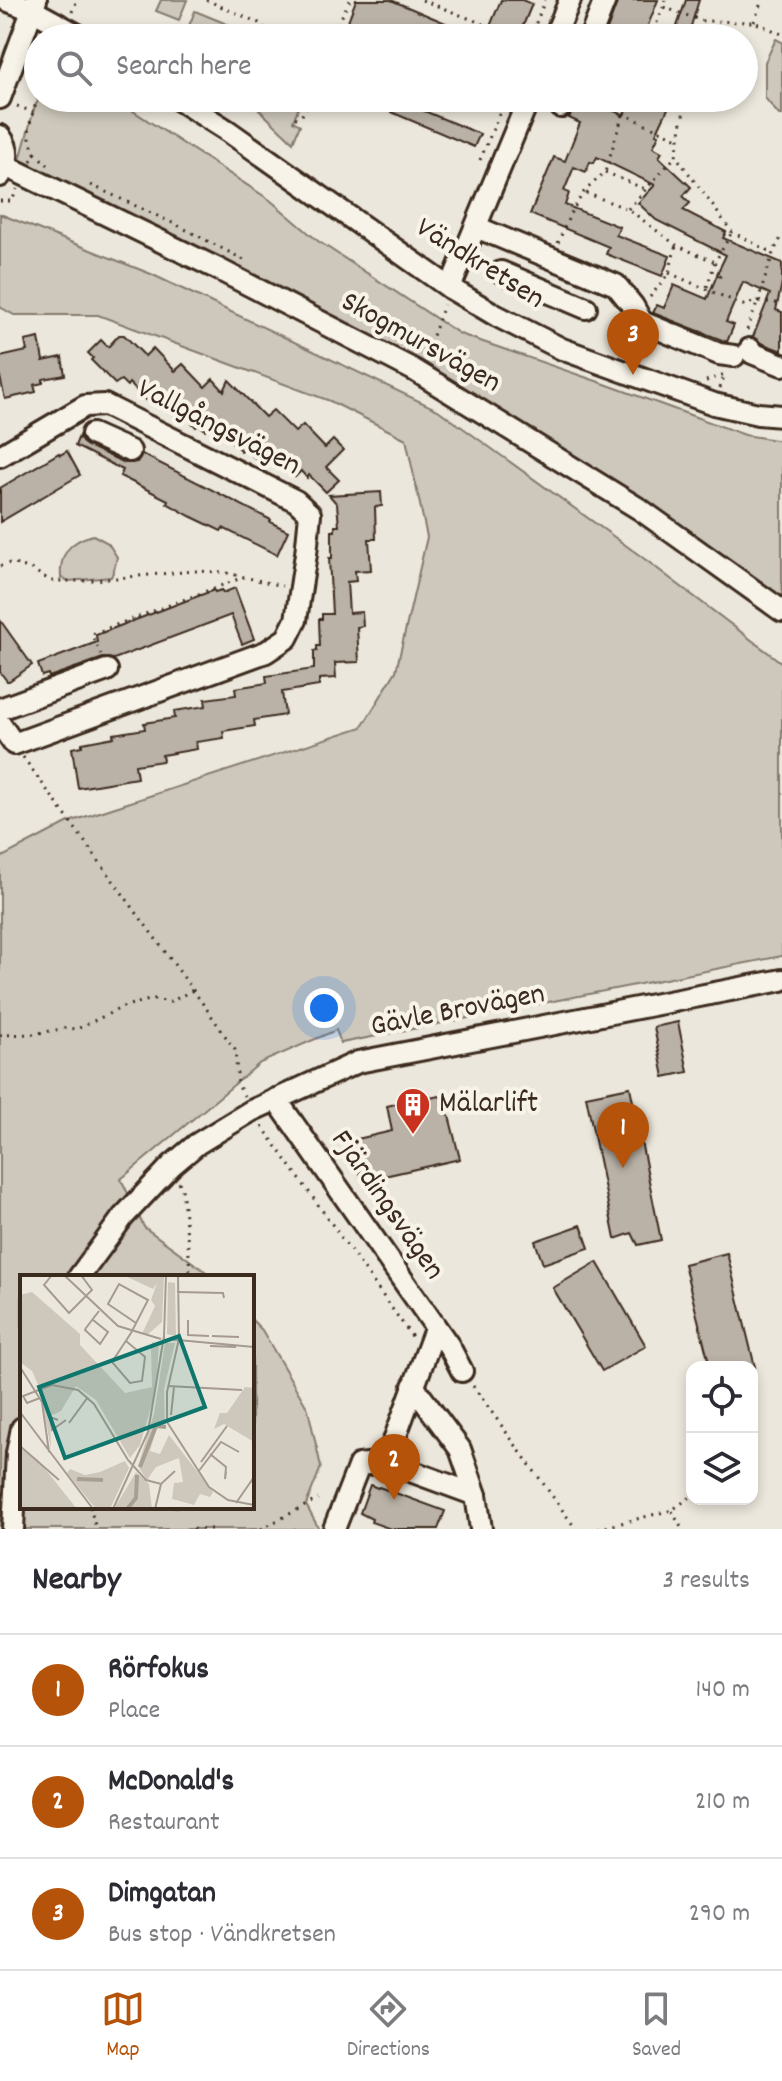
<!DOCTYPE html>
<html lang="en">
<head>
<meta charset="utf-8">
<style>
  body { margin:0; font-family:Dekko,sans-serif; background:#f2f2f3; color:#2b2b33 }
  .controls { position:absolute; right:24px; bottom:24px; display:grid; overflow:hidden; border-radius:16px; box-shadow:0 4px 12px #0003 }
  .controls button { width:72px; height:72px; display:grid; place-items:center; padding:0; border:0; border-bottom:2px solid #e1e1e2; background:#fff; color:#2b2b33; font:40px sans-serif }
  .you { position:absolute; left:324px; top:1008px; width:28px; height:28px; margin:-20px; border:6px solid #fff; border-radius:50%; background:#1a73e8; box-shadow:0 0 0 12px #1a73e833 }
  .badge { display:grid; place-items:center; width:52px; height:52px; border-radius:50%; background:#b45309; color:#fff; font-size:26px; font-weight:700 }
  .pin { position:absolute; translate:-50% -66px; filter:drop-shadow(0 2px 4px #0008) }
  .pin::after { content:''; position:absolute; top:42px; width:28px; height:24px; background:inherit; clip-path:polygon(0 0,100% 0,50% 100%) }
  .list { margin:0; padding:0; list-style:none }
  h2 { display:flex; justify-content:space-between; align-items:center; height:104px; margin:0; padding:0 32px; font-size:34px }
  h2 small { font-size:26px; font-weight:400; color:#7c7c81 }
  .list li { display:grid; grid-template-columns:52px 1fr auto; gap:24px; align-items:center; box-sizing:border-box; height:112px; padding:0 32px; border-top:2px solid #e1e1e2 }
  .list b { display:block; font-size:30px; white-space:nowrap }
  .list p { margin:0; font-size:26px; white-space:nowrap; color:#7c7c81 }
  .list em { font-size:26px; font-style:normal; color:#7c7c81 }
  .icon { flex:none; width:44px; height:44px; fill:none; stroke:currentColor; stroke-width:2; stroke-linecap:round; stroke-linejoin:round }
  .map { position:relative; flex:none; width:782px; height:1529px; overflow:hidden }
  .search { position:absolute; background:#fff; box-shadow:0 4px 12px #0003; left:24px; right:24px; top:24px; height:88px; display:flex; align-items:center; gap:20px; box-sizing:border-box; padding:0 28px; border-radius:44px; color:#7c7c81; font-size:30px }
  .sheet { height:440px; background:#fff }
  nav { display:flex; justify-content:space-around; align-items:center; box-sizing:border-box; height:112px; border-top:2px solid #e1e1e2; background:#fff; font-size:22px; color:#7c7c81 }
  nav a { display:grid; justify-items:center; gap:4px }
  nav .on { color:#b45309 }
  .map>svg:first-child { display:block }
  .green { fill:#cec8bc; stroke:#84796d; stroke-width:2 }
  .building { fill:#bab2a7; stroke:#3b2a1e; stroke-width:2 }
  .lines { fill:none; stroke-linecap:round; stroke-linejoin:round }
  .minor-casing { stroke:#3b2a1e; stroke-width:26 }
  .path { stroke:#3b2a1e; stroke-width:3; stroke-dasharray:2 6; stroke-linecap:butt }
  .minor { stroke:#f7f3e8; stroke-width:20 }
  .labels { text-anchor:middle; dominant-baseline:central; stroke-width:8; stroke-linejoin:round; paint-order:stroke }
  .street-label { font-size:30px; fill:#3b2a1e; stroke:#f7f3e8 }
  .poi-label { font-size:30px; fill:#3b2a1e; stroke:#f7f3e8; text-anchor:start }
  .inset-river { fill:none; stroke:#a89f93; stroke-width:4 }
  .inset-road { fill:none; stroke:#a59b90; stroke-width:2 }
  .view { fill:#0f766e; fill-opacity:0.15; stroke:#0f766e; stroke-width:4 }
  .inset-edge { fill:none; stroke:#3b2a1e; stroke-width:4 }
</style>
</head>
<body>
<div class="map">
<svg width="782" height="1529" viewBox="0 0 782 1529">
  <rect width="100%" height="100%" fill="#ece7dc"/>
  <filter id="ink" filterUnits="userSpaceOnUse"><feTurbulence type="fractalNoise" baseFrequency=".0125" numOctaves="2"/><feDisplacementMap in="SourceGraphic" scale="16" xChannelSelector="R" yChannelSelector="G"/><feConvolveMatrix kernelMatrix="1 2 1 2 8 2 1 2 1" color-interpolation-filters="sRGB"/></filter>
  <g filter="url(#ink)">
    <g class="green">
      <path d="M 161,0 L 187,0 L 179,20 L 156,11 Z"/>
      <path d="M 195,11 L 261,38 L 184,38 Z"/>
      <path d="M 776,39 L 782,42 L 782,115 L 779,115 L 765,98 L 765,62 Z"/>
      <path d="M 40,98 L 113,98 L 270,200 L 318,241 L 460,334 L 605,384 L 745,435 L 782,441 L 782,605 L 668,520 L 179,239 L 20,160 L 35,106 Z"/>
      <path d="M 256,98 L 302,99 L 293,121 L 300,125 L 293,142 L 253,104 Z"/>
      <path d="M 0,214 L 151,274 L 438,410 L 642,557 L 782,663 L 782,956 L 341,1043 L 336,1030 L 260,1063 L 121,1179 L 144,1227 L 213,1277 L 22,1277 L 22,1507 L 252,1507 L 252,1320 L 262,1330 L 308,1409 L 321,1467 L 306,1505 L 319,1529 L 0,1529 L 0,858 L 69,822 L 362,727 L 396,671 L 427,537 L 406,439 L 330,401 L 98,315 L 14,315 L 0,307 Z"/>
      <path d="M 93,535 L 108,543 L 117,557 L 114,570 L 111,577 L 69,581 L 61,578 C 59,554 70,541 93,535 Z"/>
    </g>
    <g class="building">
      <path d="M 356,0 L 391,0 L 481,38 L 389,38 L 348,21 Z"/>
      <path d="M 501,0 L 522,0 L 532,4 L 518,38 L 485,38 Z"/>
      <path d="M 618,0 L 658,0 L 643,38 L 630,34 L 629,38 L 604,38 Z"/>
      <path d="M 686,0 L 699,0 L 691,26 L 721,36 L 721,38 L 673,38 Z"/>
      <path d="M 358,98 L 393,98 L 480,134 L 474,147 Z"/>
      <path d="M 578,98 L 604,98 L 601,106 L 624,115 L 632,98 L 673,98 L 656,134 L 659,135 L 653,147 L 662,152 L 659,157 L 691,187 L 683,196 L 690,203 L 683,210 L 726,232 L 723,238 L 782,263 L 782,283 L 776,310 L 782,312 L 782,351 L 761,343 L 753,337 L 770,294 L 743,282 L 726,322 L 734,325 L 727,342 L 653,313 L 657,305 L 664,308 L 674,285 L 707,299 L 717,275 L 721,277 L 717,274 L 726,255 L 656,220 L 638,203 L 655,185 L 597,157 L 594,163 L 590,162 L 586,172 L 574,167 L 564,191 L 569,193 L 565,205 L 620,227 L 616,235 L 670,256 L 662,276 L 606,254 L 609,247 L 530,214 L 554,157 L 565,161 L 580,123 L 569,118 Z"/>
      <path d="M 119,335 L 124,335 L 145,356 L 153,348 L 175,371 L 183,364 L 205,387 L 213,379 L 224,391 L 229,380 L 265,417 L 273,410 L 295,432 L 303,425 L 325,448 L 333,440 L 343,450 L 326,467 L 339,480 L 326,492 L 309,475 L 307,478 L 301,471 L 295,477 L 279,460 L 277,462 L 271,456 L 265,461 L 260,455 L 256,459 L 245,448 L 241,451 L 220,430 L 217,432 L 211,425 L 205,430 L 199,424 L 196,427 L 181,410 L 175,415 L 159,399 L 157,401 L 151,395 L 146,400 L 129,383 L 127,386 L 121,380 L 115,384 L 91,360 L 93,358 L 88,353 L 101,340 L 108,347 Z"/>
      <path d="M 39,338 L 43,361 L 62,357 L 65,375 L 43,379 L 43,383 L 34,385 L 36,392 L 5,399 L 0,377 L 0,357 L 27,351 L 25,341 Z"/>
      <path d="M 79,436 L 82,442 L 87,446 L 125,463 L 137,462 L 142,454 L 271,520 L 270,522 L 288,531 L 277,555 L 223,528 L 221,531 L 190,516 L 167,503 L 168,500 L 120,476 L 123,470 L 75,446 Z"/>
      <path d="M 67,451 L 80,475 L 0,522 L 0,488 L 59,453 L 60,455 Z"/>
      <path d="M 381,492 L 382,506 L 375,507 L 376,539 L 369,539 L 371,570 L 355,571 L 356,581 L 347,582 L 349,613 L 362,612 L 363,626 L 357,627 L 359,662 L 335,663 L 336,678 L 319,679 L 319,686 L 282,692 L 285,715 L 254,720 L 255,726 L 223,731 L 224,738 L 196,742 L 197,749 L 162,755 L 163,761 L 135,765 L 137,778 L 78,788 L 72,748 L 82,746 L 82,743 L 114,737 L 113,734 L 145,729 L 144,723 L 175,718 L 174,711 L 206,706 L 205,699 L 236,695 L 235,688 L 267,683 L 266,676 L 314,669 L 314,651 L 317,650 L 317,646 L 320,646 L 319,619 L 322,619 L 322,614 L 332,614 L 329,558 L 332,558 L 332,531 L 335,531 L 335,526 L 339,526 L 337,504 L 329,495 Z"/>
      <path d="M 235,588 L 254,639 L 242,644 L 231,615 L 114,659 L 103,658 L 49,677 L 48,674 L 42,676 L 38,664 L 97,642 L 96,635 L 214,590 L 215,592 L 222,590 L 223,593 Z"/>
      <path d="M 0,620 L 32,665 L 9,681 L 7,681 L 0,672 Z"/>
      <path d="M 678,1022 L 688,1072 L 664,1077 L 654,1027 Z"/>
      <path d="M 630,1087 L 661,1240 L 638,1245 L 632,1233 L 615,1239 L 586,1096 Z"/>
      <path d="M 439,1096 L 445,1100 L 460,1159 L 362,1181 L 353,1140 L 392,1131 L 387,1106 L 420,1098 L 420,1100 Z"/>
      <path d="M 581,1225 L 589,1248 L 543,1264 L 535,1241 Z"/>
      <path d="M 727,1253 L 755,1367 L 710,1367 L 684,1264 Z"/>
      <path d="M 597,1262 L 646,1346 L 602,1371 L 553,1288 Z"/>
      <path d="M 370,1485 L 378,1488 L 379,1487 L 445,1511 L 438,1529 L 391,1529 L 371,1522 L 372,1519 L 360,1513 Z"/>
    </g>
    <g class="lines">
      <defs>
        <g id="minor">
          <path d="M 6,0 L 32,10 L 83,38"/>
          <path d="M 554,38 L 570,0"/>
          <path d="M 590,38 L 605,0"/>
          <path d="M 0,98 L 36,0"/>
          <path d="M 176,98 L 228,131 L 450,288 L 497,316 L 562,349 L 714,404 L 758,414 L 782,416"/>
          <path d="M 561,107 L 565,98"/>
          <path d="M 0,136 C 10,149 9,162 0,176"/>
          <path d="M 6,166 L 216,268 L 414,370 L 641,510 L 782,611"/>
          <path d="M 476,227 L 616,285 L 633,306 L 642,322 L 719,354 L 734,356"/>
          <path d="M 501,272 L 586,308"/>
          <path d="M 450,288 L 529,98"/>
          <path d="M 750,349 L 752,353 L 782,365"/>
          <path d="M 92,434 L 130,451"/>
          <path d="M 0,456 L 85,406 L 105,405 L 296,501 L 310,514 L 306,554 L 296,620 L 287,638 L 266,652 L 14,744 L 0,724"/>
          <path d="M 0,709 L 107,670"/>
          <path d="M 276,1099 L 449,1346 L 462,1371"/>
          <path d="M 79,1277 L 123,1217 L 172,1165 L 197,1144 L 251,1111 L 358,1062 L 782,980"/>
          <path d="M 435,1329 L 386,1462 L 476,1495"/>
          <path d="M 413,1386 L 460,1449 L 476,1495 L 481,1529"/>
          <path d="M 13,1529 L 17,1453 L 22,1428"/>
          <path d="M 334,1529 L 359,1465 L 386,1462"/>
        </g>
      </defs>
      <use href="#minor" class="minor-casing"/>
      <g class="path">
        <path d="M 206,0 L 259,23 L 276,38"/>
        <path d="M 422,0 L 519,38"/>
        <path d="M 665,0 L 663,7 L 703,21 L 754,22 L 782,34"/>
        <path d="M 72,12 L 77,0"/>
        <path d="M 754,22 L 762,0"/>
        <path d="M 322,38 L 332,35"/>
        <path d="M 331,38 L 350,0"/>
        <path d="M 530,38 L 545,0"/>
        <path d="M 651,38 L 663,7"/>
        <path d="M 329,98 L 332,100"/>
        <path d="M 686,98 L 676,156 L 732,232 L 773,253"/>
        <path d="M 17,106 L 33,112"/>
        <path d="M 623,114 L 678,138"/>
        <path d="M 295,118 L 301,117 L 311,98"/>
        <path d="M 35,153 L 48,165"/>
        <path d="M 480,160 L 506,98"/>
        <path d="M 31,161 L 35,153 C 25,131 30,120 38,98"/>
        <path d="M 605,172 L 645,189"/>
        <path d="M 91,185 L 179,226 L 246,261"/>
        <path d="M 586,193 L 628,209 L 676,245 L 715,262"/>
        <path d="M 0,201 L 12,201 L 17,189"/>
        <path d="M 628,209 L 676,156"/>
        <path d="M 558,243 L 570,214 L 584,192 L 605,172 L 628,98"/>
        <path d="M 669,273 L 743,305 L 758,301 L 773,253 L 782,236"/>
        <path d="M 707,287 L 715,262 L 732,232"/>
        <path d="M 650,297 L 669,273 L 676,245"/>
        <path d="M 747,330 L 758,301 L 782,304"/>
        <path d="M 627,354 L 630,334"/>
        <path d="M 425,358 L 444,305"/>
        <path d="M 706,381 L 725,374"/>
        <path d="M 720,388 L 725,373"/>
        <path d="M 0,566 L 10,563 L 29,568 L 51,581 L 83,581 L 194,571 L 223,572 L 282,586"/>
        <path d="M 101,655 L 92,634 L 244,577"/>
        <path d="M 23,757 L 206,1008 L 235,1050 L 238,1085 L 244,1096"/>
        <path d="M 0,1035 L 33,1034 L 67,1028 L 77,1029 L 125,1006 L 154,999 L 170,1002 L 193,990"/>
        <path d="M 262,1126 L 413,1338"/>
        <path d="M 179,1182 L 182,1188 L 189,1255 L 190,1277"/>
        <path d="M 473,1386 L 576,1529"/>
        <path d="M 90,1507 L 96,1529"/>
        <path d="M 672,1511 L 682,1529"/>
        <path d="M 193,1529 L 212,1529"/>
        <path d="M 261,1529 L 318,1499"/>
        <path d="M 598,1529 L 672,1510 L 692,1496"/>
      </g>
      <use href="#minor" class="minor"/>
    </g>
  </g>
  <defs>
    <symbol id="building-pin" viewBox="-11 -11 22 30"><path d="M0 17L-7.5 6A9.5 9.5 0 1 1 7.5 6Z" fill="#c8321e" stroke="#f7f3e8"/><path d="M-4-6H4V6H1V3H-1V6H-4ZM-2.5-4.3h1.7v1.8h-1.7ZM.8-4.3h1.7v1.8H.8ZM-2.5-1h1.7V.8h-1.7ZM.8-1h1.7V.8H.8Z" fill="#fff"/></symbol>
  </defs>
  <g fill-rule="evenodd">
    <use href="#building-pin" x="393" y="1085" width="40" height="54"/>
  </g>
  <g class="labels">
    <g class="street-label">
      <text transform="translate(479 265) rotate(32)">Vändkretsen</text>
      <text transform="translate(420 344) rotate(29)">Skogmursvägen</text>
      <text transform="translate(218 429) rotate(27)">Vallgångsvägen</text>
      <text transform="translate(458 1012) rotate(-11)">Gävle Brovägen</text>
      <text transform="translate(386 1206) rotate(55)">Fjärdingsvägen</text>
    </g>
    <g class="poi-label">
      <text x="439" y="1105">Mälarlift</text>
    </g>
  </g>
  <g transform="translate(20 1275)">
    <rect width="234" height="234" fill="#ece7dc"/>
    <path d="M 103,0 L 144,0 L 142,47 L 127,60 L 122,59 L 135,31 L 131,25 L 137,8 L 133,14 ZM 148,7 L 155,8 L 156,61 L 147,59 ZM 12,17 L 60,59 L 60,70 L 105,118 L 132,112 L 131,72 L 132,67 L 139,68 L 136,114 L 120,170 L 110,183 L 76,125 L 56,111 L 41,136 L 30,141 L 31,174 L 20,114 L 12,96 L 0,87 L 0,20 ZM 145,68 L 155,68 L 144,114 L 145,153 L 137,152 L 130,176 L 140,179 L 149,160 L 193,217 L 190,222 L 180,219 L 174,230 L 152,224 L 154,208 L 163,207 L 159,183 L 136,192 L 127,205 L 118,191 L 134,139 ZM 225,112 L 234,113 L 234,167 L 204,149 L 194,154 L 200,138 L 207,138 ZM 0,173 L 18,185 L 57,234 L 1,234 ZM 105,186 L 109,193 L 90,234 L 76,234 L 47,198 L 50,194 L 65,200 L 80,197 ZM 116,197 L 129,209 L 132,234 L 94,234 Z" fill="#cec8bc"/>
    <path class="inset-river" d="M 120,192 L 136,151 L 146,152M 57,204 L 83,205M 107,234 L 116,223 L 117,200"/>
    <path class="inset-road" d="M 32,0 L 24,10 L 49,38 L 72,15 L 61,0M 44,0 L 98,51 L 141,64M 158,0 L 159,64 L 147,117 L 147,147 L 189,212 L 208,225 L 234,230M 157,17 L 203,18 L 204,23M 73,45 L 88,57 L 80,69 L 65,55 L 66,53 L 79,36M 168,45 L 168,60 L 189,61M 144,61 L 146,0M 192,61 L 219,62M 147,64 L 234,72M 106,66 L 125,82 L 122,106 L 110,108 L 92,87 L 111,58 L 128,25 L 99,9 L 88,29 L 116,48M 190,71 L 216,72M 0,92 L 22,127 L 29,177M 148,111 L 222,115M 20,123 L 7,128 L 3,121 L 32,110 L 58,115 L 74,129 L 108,185 L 126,205 L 141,209 L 155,196M 0,137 L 73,234M 151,140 L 154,112M 38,145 L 30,142 L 32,155 L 46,145M 49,148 L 68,122M 0,171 L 39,205M 190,179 L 206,192 L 205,204 L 206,197M 181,187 L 207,151M 178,197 L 201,167 L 219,177M 216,228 L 234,202M 93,234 L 128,157 L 144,61 L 144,67M 135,234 L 141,209"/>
    <path class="view" d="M 159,61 L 185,132 L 45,183 L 19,112 Z"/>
    <rect width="234" height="234" class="inset-edge"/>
  </g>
</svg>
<div class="controls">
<button><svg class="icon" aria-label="locate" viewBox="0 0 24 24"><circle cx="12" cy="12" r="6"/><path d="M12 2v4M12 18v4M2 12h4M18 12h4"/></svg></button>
<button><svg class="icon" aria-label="layers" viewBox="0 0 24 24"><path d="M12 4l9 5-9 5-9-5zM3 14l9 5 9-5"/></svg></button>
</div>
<div class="you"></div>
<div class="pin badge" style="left:623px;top:1168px">1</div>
<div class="pin badge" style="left:394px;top:1500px">2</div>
<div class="pin badge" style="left:633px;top:375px">3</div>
<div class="search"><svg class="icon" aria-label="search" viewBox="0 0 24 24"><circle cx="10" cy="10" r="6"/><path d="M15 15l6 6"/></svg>Search here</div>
</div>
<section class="sheet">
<h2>Nearby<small>3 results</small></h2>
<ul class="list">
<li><span class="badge">1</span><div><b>Rörfokus</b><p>Place</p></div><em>140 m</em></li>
<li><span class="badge">2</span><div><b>McDonald's</b><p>Restaurant</p></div><em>210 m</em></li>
<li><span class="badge">3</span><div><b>Dimgatan</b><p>Bus stop · Vändkretsen</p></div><em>290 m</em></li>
</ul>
</section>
<nav>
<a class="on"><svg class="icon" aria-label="map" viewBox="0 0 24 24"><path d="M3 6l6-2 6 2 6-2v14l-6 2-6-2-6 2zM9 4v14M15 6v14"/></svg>Map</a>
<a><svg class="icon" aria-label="directions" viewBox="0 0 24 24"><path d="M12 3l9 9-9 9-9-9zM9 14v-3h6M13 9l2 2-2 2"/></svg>Directions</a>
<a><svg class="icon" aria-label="saved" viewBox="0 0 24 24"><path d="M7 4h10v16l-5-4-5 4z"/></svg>Saved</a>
</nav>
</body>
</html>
